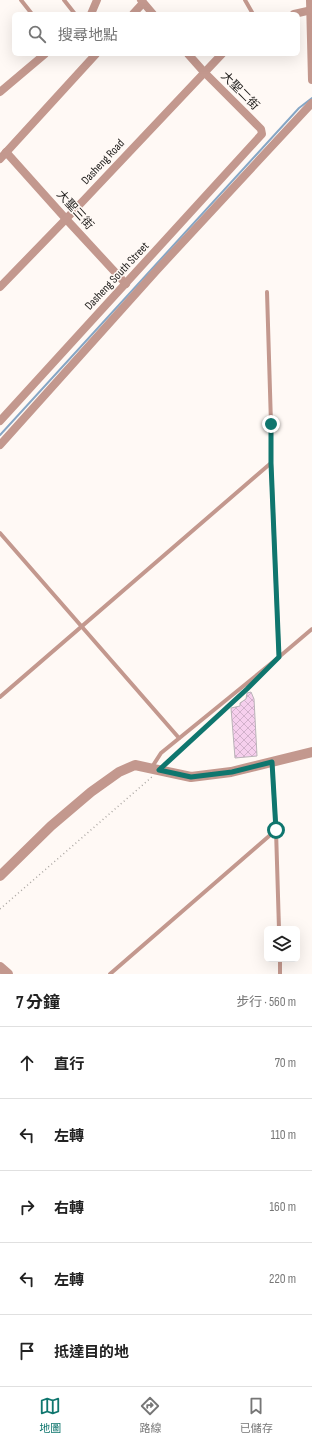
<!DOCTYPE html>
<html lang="zh-TW">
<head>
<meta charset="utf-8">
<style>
  body { margin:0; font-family:"Sofia Sans Condensed","Noto Sans TC",sans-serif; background:#f2f2f2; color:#222 }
  .controls { position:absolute; right:12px; bottom:12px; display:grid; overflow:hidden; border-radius:6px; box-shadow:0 4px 16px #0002 }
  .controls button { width:36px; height:36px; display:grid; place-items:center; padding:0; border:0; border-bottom:1px solid #e0e0e0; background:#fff; color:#222; font:20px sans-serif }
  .stop { position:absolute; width:12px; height:12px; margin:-9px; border:3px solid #0f766e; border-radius:50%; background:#fff }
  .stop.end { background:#0f766e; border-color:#fff; box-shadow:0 1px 4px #0008 }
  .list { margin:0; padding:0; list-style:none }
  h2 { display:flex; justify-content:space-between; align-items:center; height:52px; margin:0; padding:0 16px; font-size:17px }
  h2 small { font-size:13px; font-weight:400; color:#767676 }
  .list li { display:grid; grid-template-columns:26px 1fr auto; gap:12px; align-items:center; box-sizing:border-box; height:72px; padding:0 16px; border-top:1px solid #e0e0e0 }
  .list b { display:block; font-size:15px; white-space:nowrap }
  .list em { font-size:13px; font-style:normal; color:#767676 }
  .icon { flex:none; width:22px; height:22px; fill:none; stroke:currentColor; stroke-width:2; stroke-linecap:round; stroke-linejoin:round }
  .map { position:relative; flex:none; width:312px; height:974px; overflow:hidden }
  .search { position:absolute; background:#fff; box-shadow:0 4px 16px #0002; left:12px; right:12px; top:12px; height:44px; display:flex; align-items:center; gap:10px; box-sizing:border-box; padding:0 14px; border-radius:6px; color:#767676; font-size:15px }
  .sheet { height:412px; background:#fff }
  nav { display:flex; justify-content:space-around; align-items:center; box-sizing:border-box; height:56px; border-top:1px solid #e0e0e0; background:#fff; font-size:11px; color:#767676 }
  nav a { display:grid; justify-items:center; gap:2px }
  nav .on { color:#0f766e }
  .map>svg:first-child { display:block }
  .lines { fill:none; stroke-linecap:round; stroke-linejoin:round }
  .stream { stroke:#86a6c5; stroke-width:2 }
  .building { fill:url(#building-cross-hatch); stroke:#bab3b8 }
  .path { stroke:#a9a5a1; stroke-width:1.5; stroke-dasharray:1 3; stroke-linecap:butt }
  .service { stroke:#c3988e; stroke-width:4 }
  .minor { stroke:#c3988e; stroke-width:8 }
  .tertiary { stroke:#c3988e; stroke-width:10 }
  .route { stroke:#0f766e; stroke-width:5 }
  .labels { text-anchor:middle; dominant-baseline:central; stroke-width:3; stroke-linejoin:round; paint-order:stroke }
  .street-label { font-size:12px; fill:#1d1b19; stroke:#fff9f5 }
</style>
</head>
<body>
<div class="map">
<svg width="312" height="974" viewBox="0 0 312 974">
  <defs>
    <pattern id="building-cross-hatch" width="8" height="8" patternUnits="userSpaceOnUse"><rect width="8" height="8" fill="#f6cfed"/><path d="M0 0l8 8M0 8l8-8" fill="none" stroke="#d2b1cb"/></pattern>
  </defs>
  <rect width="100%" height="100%" fill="#fff9f5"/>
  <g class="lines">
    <path class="stream" d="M 0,435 L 299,108 L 312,98"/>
  </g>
  <path class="building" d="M 251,692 L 254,699 L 257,756 L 235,758 L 231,708 L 240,706 L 240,703 L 246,699 L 247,693 Z"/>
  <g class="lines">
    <g class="path">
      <path d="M 167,763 L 235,701"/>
      <path d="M 0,909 L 153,776"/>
    </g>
    <g class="service">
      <path d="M 21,0 L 32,14"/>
      <path d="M 64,0 L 75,14"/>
      <path d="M 245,0 L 253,14"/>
      <path d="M 267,292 L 271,424 L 271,463 L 279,657"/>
      <path d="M 0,533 L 179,738"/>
      <path d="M 0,697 L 271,463"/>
      <path d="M 272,762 L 276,830 L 279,929"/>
      <path d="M 152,767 L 161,753 L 279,657 L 312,629"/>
      <path d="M 280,959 L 280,974"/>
      <path d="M 110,974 L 276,830"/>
    </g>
    <g class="minor">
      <path d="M 141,0 L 153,14"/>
      <path d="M 310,0 L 312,80"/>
      <path d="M 91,14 L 97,0"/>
      <path d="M 133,14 L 143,3"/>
      <path d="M 294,14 L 312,10"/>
      <path d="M 0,92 L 45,54"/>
      <path d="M 6,152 L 66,219 L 126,284"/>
      <path d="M 0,159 L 96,54"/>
      <path d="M 0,287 L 66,219 L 222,54"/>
      <path d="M 0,421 L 262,134 L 261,129 L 204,72 L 188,54"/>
      <path d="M 0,445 L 157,270 L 312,103"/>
    </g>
    <g class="tertiary">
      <path d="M 0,876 L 51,826 L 91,792 L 119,772 L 135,765 L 191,777 L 231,772 L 312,752"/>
      <path d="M 0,967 L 8,974"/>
    </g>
  </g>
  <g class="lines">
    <path class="route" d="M 271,424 L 271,463 L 279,657 L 247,689 L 159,770 L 191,777 L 232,772 L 272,762 L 276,830"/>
  </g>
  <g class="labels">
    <g class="street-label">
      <text transform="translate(240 91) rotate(45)">大聖二街</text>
      <text transform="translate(103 162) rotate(-47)">Dasheng Road</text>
      <text transform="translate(75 210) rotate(48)">大聖三街</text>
      <text transform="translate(117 276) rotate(-47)">Dasheng South Street</text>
    </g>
  </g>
</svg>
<div class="controls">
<button><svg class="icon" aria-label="layers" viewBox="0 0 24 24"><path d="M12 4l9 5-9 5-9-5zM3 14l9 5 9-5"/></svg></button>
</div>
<div class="stop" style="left:276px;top:830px"></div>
<div class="stop end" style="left:271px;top:424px"></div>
<div class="search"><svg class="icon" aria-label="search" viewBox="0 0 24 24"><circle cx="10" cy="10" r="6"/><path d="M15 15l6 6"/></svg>搜尋地點</div>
</div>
<section class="sheet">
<h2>7 分鐘<small>步行 · 560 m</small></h2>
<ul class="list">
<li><svg class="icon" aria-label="ahead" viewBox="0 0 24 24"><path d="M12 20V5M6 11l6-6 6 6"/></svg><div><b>直行</b></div><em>70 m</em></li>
<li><svg class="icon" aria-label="left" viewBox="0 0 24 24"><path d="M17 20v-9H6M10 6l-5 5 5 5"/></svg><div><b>左轉</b></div><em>110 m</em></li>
<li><svg class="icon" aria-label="right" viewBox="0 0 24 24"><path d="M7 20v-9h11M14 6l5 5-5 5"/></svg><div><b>右轉</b></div><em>160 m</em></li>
<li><svg class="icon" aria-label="left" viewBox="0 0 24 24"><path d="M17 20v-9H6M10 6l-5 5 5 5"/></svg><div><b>左轉</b></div><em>220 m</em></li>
<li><svg class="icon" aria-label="arrive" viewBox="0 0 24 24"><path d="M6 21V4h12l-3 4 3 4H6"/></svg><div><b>抵達目的地</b></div></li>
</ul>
</section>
<nav>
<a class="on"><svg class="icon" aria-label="map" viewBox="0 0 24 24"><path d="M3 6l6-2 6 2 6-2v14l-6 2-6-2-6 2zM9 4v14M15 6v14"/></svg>地圖</a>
<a><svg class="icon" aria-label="directions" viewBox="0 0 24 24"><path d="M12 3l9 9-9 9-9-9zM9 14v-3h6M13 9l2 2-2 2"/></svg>路線</a>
<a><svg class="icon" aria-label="saved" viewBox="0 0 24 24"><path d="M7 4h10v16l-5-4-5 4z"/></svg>已儲存</a>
</nav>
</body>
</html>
